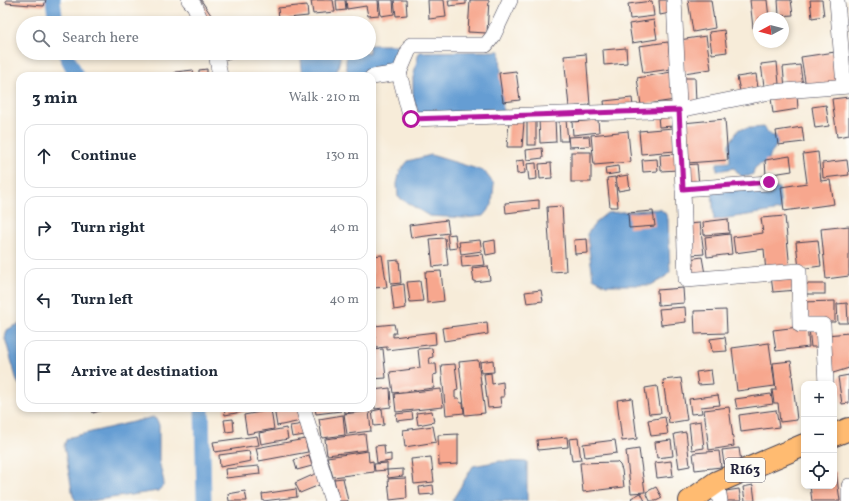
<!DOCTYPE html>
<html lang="en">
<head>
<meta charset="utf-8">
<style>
  body { margin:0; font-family:Vollkorn,serif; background:#f6f6f7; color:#1f2937 }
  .controls { position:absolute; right:12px; bottom:12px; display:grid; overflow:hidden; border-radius:8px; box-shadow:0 2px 6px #0003 }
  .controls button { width:36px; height:36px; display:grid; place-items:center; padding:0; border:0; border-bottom:1px solid #e0e1e3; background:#fff; color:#1f2937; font:20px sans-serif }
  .compass { position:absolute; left:753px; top:12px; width:36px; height:36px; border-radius:50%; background:#fff; box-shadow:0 2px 6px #0003; rotate:263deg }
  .stop { position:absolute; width:12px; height:12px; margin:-9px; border:3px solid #b5179e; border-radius:50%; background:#fff }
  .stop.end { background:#b5179e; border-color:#fff; box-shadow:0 1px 4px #0008 }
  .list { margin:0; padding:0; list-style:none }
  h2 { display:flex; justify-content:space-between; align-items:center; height:52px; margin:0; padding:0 16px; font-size:17px }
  h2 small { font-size:13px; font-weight:400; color:#747a83 }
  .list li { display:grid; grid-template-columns:26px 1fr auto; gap:12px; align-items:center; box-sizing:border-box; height:64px; margin:0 8px 8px; padding:0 8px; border:1px solid #e0e1e3; border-radius:12px }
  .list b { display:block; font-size:15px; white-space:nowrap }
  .list em { font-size:13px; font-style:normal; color:#747a83 }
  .icon { flex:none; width:22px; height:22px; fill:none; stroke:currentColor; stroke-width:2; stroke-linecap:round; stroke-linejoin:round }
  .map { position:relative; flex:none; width:849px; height:501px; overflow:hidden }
  .search { position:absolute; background:#fff; box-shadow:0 2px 6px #0003; left:16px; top:16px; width:360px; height:44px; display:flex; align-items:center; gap:10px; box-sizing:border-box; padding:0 14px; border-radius:22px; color:#747a83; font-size:15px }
  .panel { position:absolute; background:#fff; box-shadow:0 2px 6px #0003; left:16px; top:72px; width:360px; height:340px; border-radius:12px }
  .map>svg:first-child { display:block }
  .water { fill:#659dd3; stroke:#446087 }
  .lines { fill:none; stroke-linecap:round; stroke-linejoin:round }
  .canal { stroke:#659dd3; stroke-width:15 }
  .building { fill:#f7a78e }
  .minor-casing { stroke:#424053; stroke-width:16 }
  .primary-casing { stroke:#424053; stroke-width:24 }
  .minor { stroke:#fff; stroke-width:15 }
  .primary { stroke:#ffbb71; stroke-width:22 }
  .route { stroke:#b5179e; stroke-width:5 }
  .labels { text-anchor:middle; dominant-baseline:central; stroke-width:4; stroke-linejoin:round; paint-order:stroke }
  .shield { fill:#fdfcf7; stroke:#646373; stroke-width:1 }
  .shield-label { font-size:14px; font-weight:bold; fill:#22223b }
</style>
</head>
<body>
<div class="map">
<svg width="849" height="501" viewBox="0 0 849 501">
  <rect width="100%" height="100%" fill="#fdfcf7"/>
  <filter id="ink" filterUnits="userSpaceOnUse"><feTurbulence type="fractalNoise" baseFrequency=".025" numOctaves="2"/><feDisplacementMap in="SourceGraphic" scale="8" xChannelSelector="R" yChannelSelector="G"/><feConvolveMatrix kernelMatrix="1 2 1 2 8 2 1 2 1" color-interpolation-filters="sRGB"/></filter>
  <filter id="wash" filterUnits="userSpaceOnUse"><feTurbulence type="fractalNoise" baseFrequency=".012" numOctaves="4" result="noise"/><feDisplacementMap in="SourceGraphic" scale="16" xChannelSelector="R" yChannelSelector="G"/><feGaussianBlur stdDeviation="0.9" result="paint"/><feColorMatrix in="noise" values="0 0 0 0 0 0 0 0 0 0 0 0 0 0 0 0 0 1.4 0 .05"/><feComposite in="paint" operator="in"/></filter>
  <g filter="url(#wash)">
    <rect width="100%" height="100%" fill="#f7ecd9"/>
    <g class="water">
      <path d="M 369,45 L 398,45 L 403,50 L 402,59 C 400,62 396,66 393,68 C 388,69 379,68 374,69 C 364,70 348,83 346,65 C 346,61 346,57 348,53 L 369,53 Z"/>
      <path d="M 500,51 L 503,113 L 419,115 L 413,99 L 413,78 L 419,52 Z"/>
      <path d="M 305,53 L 340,53 L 340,59 L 337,71 L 329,76 L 303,76 L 301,60 Z"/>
      <path d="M 764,127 L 770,135 L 779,137 L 778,143 L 772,152 L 767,162 C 760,165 754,165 753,174 L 749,176 L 741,176 L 734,168 L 717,171 L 717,163 L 730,162 L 729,144 L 739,129 Z"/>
      <path d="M 431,155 L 484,171 L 494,184 L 492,205 L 483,216 L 465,218 L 429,216 L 398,197 L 397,184 L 400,171 L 408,161 Z"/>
      <path d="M 779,188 L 781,210 L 714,220 L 712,191 Z"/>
      <path d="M 660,209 L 665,213 L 668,219 L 670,272 L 664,278 L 651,285 L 606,285 L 593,278 L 587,234 L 597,221 L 607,213 Z"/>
      <path d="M 20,324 L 20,386 L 17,381 L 5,338 L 7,330 L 14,326 Z"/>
      <path d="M 153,417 L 157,420 L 159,425 L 159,461 L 164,482 L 163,486 L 158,491 L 90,501 L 76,501 L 73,496 L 64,446 L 66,440 L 71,437 Z"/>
      <path d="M 500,461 L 527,462 L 527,501 L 452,501 L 473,466 Z"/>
    </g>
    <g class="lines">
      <g class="canal">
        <path d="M 53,0 L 56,23"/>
        <path d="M 65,53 L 77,76"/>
        <path d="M 202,408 L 204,501"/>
      </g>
    </g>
    <g id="blocks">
      <g class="building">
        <path d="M 6,0 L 46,0 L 44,6 L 6,3 Z"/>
        <path d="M 199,0 L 201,0 L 211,15 L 206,19 Z"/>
        <path d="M 318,0 L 333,0 L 335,12 L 313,14 L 311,1 Z"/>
        <path d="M 336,0 L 345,0 L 346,10 L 337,11 Z"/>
        <path d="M 346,0 L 378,0 L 379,15 L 368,16 L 366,6 L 347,9 Z"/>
        <path d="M 379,0 L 393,0 L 394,14 L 381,16 Z"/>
        <path d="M 394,0 L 406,0 L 407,15 L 396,16 Z"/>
        <path d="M 428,0 L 444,0 L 446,17 L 429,19 Z"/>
        <path d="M 448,0 L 466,0 L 466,4 L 449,6 Z"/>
        <path d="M 470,0 L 489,0 L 487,33 L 468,32 Z"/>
        <path d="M 659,0 L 669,0 L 670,13 L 660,15 Z"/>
        <path d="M 688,0 L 711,0 L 715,28 L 693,32 Z"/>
        <path d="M 750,0 L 767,0 L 769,18 L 759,18 L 759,28 L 753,28 Z"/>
        <path d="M 778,0 L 791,0 L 793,15 L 779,16 Z"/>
        <path d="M 810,0 L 822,0 L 824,16 L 812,18 Z"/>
        <path d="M 652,1 L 654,16 L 630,19 L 628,4 Z"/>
        <path d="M 307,5 L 308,16 L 279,19 L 278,8 Z"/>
        <path d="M 654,20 L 657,39 L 632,43 L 629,24 Z"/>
        <path d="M 724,30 L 727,52 L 712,54 L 709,32 Z"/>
        <path d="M 706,36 L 711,69 L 684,73 L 679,40 Z"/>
        <path d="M 668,42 L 671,69 L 643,73 L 639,46 Z"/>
        <path d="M 626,48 L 627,63 L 604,65 L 603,50 Z"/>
        <path d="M 835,52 L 839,82 L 806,87 L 801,57 Z"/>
        <path d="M 225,53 L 238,53 L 238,58 L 226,59 Z"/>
        <path d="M 241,53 L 260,53 L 261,54 L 241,56 Z"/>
        <path d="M 586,54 L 590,105 L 569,107 L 564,56 Z"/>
        <path d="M 777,62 L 779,84 L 764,86 L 761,64 Z"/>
        <path d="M 800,65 L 803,86 L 785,88 L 783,67 Z"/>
        <path d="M 207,69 L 207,76 L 199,76 L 199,70 Z"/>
        <path d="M 193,70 L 194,76 L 175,76 L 175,72 Z"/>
        <path d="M 516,71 L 520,100 L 503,102 L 499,73 Z"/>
        <path d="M 671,72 L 675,100 L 641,105 L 637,78 Z"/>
        <path d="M 756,74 L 758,88 L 740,91 L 737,77 Z"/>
        <path d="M 682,78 L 695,78 L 696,103 L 683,103 Z"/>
        <path d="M 797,94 L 798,109 L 773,113 L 771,98 Z"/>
        <path d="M 849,97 L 849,135 L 837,137 L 832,99 Z"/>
        <path d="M 632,98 L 633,106 L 605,110 L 604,101 Z"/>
        <path d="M 826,105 L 829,126 L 815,128 L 812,107 Z"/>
        <path d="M 673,114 L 674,126 L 659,127 L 658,116 Z"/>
        <path d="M 555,118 L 556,142 L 540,143 L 539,119 Z"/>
        <path d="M 725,119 L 728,160 L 687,163 L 683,123 Z"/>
        <rect x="527" y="120" width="9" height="25"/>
        <path d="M 559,120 L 566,120 L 568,141 L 560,141 Z"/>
        <path d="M 598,120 L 599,132 L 573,135 L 572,122 Z"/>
        <path d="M 509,121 L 524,122 L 522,147 L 507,147 Z"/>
        <path d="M 802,127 L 804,142 L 778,145 L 776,131 Z"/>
        <path d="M 673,128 L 675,151 L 641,154 L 639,131 Z"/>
        <path d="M 628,131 L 631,162 L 594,165 L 591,135 Z"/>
        <path d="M 589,136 L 590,146 L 569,147 L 568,137 Z"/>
        <path d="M 542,148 L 543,158 L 527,160 L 526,150 Z"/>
        <rect x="571" y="152" width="20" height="30"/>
        <path d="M 818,152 L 821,181 L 830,180 L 834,204 L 784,211 L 781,187 L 807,183 L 803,154 Z"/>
        <path d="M 676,154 L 677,170 L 661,171 L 660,155 Z"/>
        <path d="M 790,156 L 792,171 L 766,175 L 765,160 Z"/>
        <path d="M 657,159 L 658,171 L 643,172 L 642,160 Z"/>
        <path d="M 524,160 L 525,173 L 517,174 L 516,161 Z"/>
        <path d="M 847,160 L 849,175 L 823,178 L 822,163 Z"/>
        <path d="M 536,163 L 537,179 L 529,180 L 527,164 Z"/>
        <path d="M 551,163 L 552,178 L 540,179 L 539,164 Z"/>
        <path d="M 697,164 L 699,185 L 687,186 L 685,165 Z"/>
        <path d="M 618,166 L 619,173 L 606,175 L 605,168 Z"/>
        <path d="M 628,175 L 630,189 L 618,191 L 616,177 Z"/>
        <path d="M 615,177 L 618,207 L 610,207 L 607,178 Z"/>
        <path d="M 539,200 L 539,209 L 506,213 L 505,203 Z"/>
        <path d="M 562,206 L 566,271 L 551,272 L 547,207 Z"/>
        <path d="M 653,211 L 655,226 L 629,228 L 628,213 Z"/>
        <path d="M 785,216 L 790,270 L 766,273 L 764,249 L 735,253 L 733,237 L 763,233 L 761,218 Z"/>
        <path d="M 728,219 L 729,233 L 704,235 L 703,222 Z"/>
        <path d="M 447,220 L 449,233 L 411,238 L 409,225 Z"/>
        <path d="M 700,223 L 704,254 L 691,255 L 687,224 Z"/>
        <path d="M 849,226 L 849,276 L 826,279 L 821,229 Z"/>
        <path d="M 455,234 L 457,248 L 449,249 L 447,235 Z"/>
        <path d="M 730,234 L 732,254 L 707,257 L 705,237 Z"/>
        <path d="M 445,238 L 448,265 L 433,267 L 430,239 Z"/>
        <path d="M 587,239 L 588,253 L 575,254 L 574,240 Z"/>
        <path d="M 480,240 L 482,251 L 461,254 L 459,242 Z"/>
        <path d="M 495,240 L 496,253 L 486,255 L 484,242 Z"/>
        <path d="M 818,240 L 821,266 L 799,269 L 796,242 Z"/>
        <path d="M 483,254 L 485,265 L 462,267 L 461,256 Z"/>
        <path d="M 382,255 L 387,287 L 373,288 L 372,256 Z"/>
        <path d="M 702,257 L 705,274 L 691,275 L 689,259 Z"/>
        <path d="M 399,260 L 401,283 L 391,284 L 389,261 Z"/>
        <path d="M 488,266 L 490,280 L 474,282 L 472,268 Z"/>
        <path d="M 441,271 L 444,301 L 427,303 L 425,272 Z"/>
        <path d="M 796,274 L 797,290 L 773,292 L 771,276 Z"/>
        <path d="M 420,281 L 423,301 L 410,302 L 407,282 Z"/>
        <path d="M 404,284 L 406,308 L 394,310 L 391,286 Z"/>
        <rect x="806" y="284" width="19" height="10"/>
        <path d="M 683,288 L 684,303 L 658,305 L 657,290 Z"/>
        <path d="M 541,290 L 543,301 L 527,303 L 525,292 Z"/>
        <path d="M 835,301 L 835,322 L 802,322 L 802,302 Z"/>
        <path d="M 847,303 L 848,323 L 838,323 L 837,304 Z"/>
        <path d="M 685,307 L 686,322 L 661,325 L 659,309 Z"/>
        <path d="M 726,310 L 727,333 L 695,334 L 694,311 Z"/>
        <path d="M 487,322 L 488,334 L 444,341 L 442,328 Z"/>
        <path d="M 394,324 L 396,333 L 393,333 L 393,337 L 435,332 L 436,344 L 387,350 L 387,347 L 376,348 L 374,326 Z"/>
        <path d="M 807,326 L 809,347 L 776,351 L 773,330 Z"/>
        <path d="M 819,327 L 820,347 L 811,347 L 809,328 Z"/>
        <path d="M 849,333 L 849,368 L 830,374 L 826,335 Z"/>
        <path d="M 725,337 L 727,351 L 712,352 L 710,339 Z"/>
        <path d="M 769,343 L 775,386 L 737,391 L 732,348 Z"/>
        <path d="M 432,348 L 433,357 L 429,358 L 430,364 L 436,364 L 437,374 L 433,375 L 434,388 L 393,393 L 390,372 L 420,368 L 418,349 Z"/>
        <path d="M 383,349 L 386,378 L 372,379 L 372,350 Z"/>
        <path d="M 478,360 L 485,413 L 465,415 L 459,362 Z"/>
        <path d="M 493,360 L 494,372 L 481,373 L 480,362 Z"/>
        <path d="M 791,361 L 793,374 L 792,374 L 797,420 L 780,422 L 778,403 L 774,403 L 772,390 L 776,390 L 773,363 Z"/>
        <path d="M 455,364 L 458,390 L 455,391 L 455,398 L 459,398 L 460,403 L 463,403 L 464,413 L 446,415 L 441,365 Z"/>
        <path d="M 711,370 L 713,384 L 698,385 L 696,372 Z"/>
        <path d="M 491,373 L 492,384 L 503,382 L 504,397 L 500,397 L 501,407 L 488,408 L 484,374 Z"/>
        <path d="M 849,375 L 849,403 L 842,404 L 838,377 Z"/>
        <path d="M 681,378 L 687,420 L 669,423 L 663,380 Z"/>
        <path d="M 657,386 L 661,413 L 649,414 L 645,388 Z"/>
        <path d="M 390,388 L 391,407 L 375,409 L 373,390 Z"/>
        <path d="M 441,389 L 443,407 L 396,412 L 394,394 Z"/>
        <path d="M 771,394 L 773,404 L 737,409 L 735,399 Z"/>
        <path d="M 718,395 L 720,405 L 701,407 L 702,413 L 691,414 L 689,399 Z"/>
        <path d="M 632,398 L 637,439 L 622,441 L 617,400 Z"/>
        <path d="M 729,407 L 734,446 L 709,450 L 704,410 Z"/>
        <path d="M 92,408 L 109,408 L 93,413 Z"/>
        <path d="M 224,408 L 252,408 L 253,410 L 225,415 Z"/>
        <path d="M 274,408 L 298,408 L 301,421 L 277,426 Z"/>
        <path d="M 315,408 L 340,408 L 341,411 L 316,414 Z"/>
        <path d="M 344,408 L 355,408 L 355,411 L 345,413 Z"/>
        <path d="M 382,409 L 384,425 L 374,426 L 372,411 Z"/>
        <path d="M 271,410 L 274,429 L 247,434 L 244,415 Z"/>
        <path d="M 776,410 L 779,427 L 741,432 L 739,415 Z"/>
        <path d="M 369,411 L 371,431 L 347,434 L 344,414 Z"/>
        <path d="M 432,411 L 434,422 L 418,425 L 416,413 Z"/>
        <path d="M 412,412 L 413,419 L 397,421 L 396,414 Z"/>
        <path d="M 343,415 L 345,435 L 322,438 L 319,419 Z"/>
        <path d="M 665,417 L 668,434 L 651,436 L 648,420 Z"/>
        <path d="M 233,419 L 234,431 L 226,432 L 224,420 Z"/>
        <path d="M 701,421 L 704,448 L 692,450 L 689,423 Z"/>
        <path d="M 304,424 L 305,435 L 292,437 L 290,426 Z"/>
        <path d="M 433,426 L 436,442 L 405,447 L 403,430 Z"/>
        <path d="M 286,428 L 288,439 L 261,444 L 259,433 Z"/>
        <path d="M 686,432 L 690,466 L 679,468 L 674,434 Z"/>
        <path d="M 365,434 L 367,450 L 327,455 L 325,439 Z"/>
        <path d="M 458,434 L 458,464 L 439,465 L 438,435 Z"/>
        <path d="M 257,436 L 259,445 L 215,452 L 213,442 Z"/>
        <path d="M 567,437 L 568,447 L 538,450 L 537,440 Z"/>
        <path d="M 578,438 L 581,460 L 572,461 L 569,439 Z"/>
        <path d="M 305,439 L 308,452 L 259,461 L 256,448 Z"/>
        <path d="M 615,440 L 617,453 L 585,457 L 583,444 Z"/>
        <path d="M 671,440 L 673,456 L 657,458 L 655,442 Z"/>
        <path d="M 384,445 L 385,455 L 391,454 L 391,461 L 377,463 L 375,446 Z"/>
        <path d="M 739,448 L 741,462 L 724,464 L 722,450 Z"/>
        <path d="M 639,449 L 645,492 L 631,493 L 626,451 Z"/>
        <path d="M 249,451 L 251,461 L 220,467 L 219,455 Z"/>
        <path d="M 368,451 L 369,462 L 373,461 L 374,472 L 333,477 L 327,457 Z"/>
        <path d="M 719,451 L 721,467 L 695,470 L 693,453 Z"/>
        <path d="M 309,455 L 312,466 L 297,470 L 294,460 Z"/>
        <path d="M 431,457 L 434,482 L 414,484 L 411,459 Z"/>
        <path d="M 671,461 L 673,476 L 657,478 L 655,463 Z"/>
        <path d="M 617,462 L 620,465 L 622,470 L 624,487 L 583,492 L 580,463 Z"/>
        <path d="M 387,463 L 387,470 L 375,471 L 374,464 Z"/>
        <path d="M 259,466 L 260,474 L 226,478 L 225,469 Z"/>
        <path d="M 403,469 L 403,476 L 388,478 L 387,470 Z"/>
        <path d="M 834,472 L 836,472 L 840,501 L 812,501 L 810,486 L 834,486 Z"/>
        <path d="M 317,473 L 322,484 L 300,493 L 295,483 Z"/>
        <path d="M 343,478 L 348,501 L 339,501 L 334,479 Z"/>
        <path d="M 406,478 L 407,498 L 390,500 L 388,479 Z"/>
        <path d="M 433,485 L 434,494 L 420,495 L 419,487 Z"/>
        <path d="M 753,485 L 755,501 L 745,501 L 743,487 Z"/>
        <path d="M 656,487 L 662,498 L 656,501 L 650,501 L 646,492 Z"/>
        <path d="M 296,489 L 297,497 L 263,501 L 262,494 Z"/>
        <path d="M 739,489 L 741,501 L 727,501 L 726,491 Z"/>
        <path d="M 245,491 L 247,501 L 229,501 L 228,494 Z"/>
        <path d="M 641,493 L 645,501 L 633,501 L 631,498 Z"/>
      </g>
    </g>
  </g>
  <g filter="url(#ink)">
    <use href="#blocks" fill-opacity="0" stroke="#424053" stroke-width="1"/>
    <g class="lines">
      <defs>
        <g id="minor">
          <path d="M 189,0 L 194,5 L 202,23"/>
          <path d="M 674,0 L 683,189 L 686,280 L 799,271 L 800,325 L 823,325 L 826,384"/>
          <path d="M 837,0 L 844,86"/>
          <path d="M 216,53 L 220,76"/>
          <path d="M 399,73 L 411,45 L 486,45 L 493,36 L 510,0"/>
          <path d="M 372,77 L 399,73 L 411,119 L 679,110 L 770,92 L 849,86"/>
          <path d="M 683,189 L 769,183"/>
          <path d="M 303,408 L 332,501"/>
          <path d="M 717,482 L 720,501"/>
          <path d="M 849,501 L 849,486"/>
        </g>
        <g id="primary">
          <path d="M 834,435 L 849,429"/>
          <path d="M 690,501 L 717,482 L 804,445"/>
        </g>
      </defs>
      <use href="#minor" class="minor-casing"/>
      <use href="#primary" class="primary-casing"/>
      <use href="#minor" class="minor"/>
      <use href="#primary" class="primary"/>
    </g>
  </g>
  <g class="lines" filter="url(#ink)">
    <path class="route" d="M 411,119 L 679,110 L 683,189 L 769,182"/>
  </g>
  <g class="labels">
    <rect class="shield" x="725" y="458" width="40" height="24" rx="3"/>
    <g class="shield-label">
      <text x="745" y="470">R163</text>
    </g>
  </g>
</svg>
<div class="controls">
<button>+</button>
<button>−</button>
<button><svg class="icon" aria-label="locate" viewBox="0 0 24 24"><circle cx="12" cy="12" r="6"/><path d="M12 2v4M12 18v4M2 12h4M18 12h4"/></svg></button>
</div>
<svg class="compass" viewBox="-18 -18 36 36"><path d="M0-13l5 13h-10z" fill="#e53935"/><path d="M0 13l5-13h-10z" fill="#747a83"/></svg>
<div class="stop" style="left:411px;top:119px"></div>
<div class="stop end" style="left:769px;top:182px"></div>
<div class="search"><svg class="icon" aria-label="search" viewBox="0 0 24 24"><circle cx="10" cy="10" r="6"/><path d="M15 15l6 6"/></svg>Search here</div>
<section class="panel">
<h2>3 min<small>Walk · 210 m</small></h2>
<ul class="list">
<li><svg class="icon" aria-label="ahead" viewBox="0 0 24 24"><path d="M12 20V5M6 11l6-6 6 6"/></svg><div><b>Continue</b></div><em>130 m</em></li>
<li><svg class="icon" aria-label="right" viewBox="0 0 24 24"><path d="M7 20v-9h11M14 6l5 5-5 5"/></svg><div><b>Turn right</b></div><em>40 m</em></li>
<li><svg class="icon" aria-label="left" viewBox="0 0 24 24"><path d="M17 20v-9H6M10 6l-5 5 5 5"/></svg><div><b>Turn left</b></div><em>40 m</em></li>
<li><svg class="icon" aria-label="arrive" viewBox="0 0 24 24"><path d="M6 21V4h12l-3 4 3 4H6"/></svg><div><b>Arrive at destination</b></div></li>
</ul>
</section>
</div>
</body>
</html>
